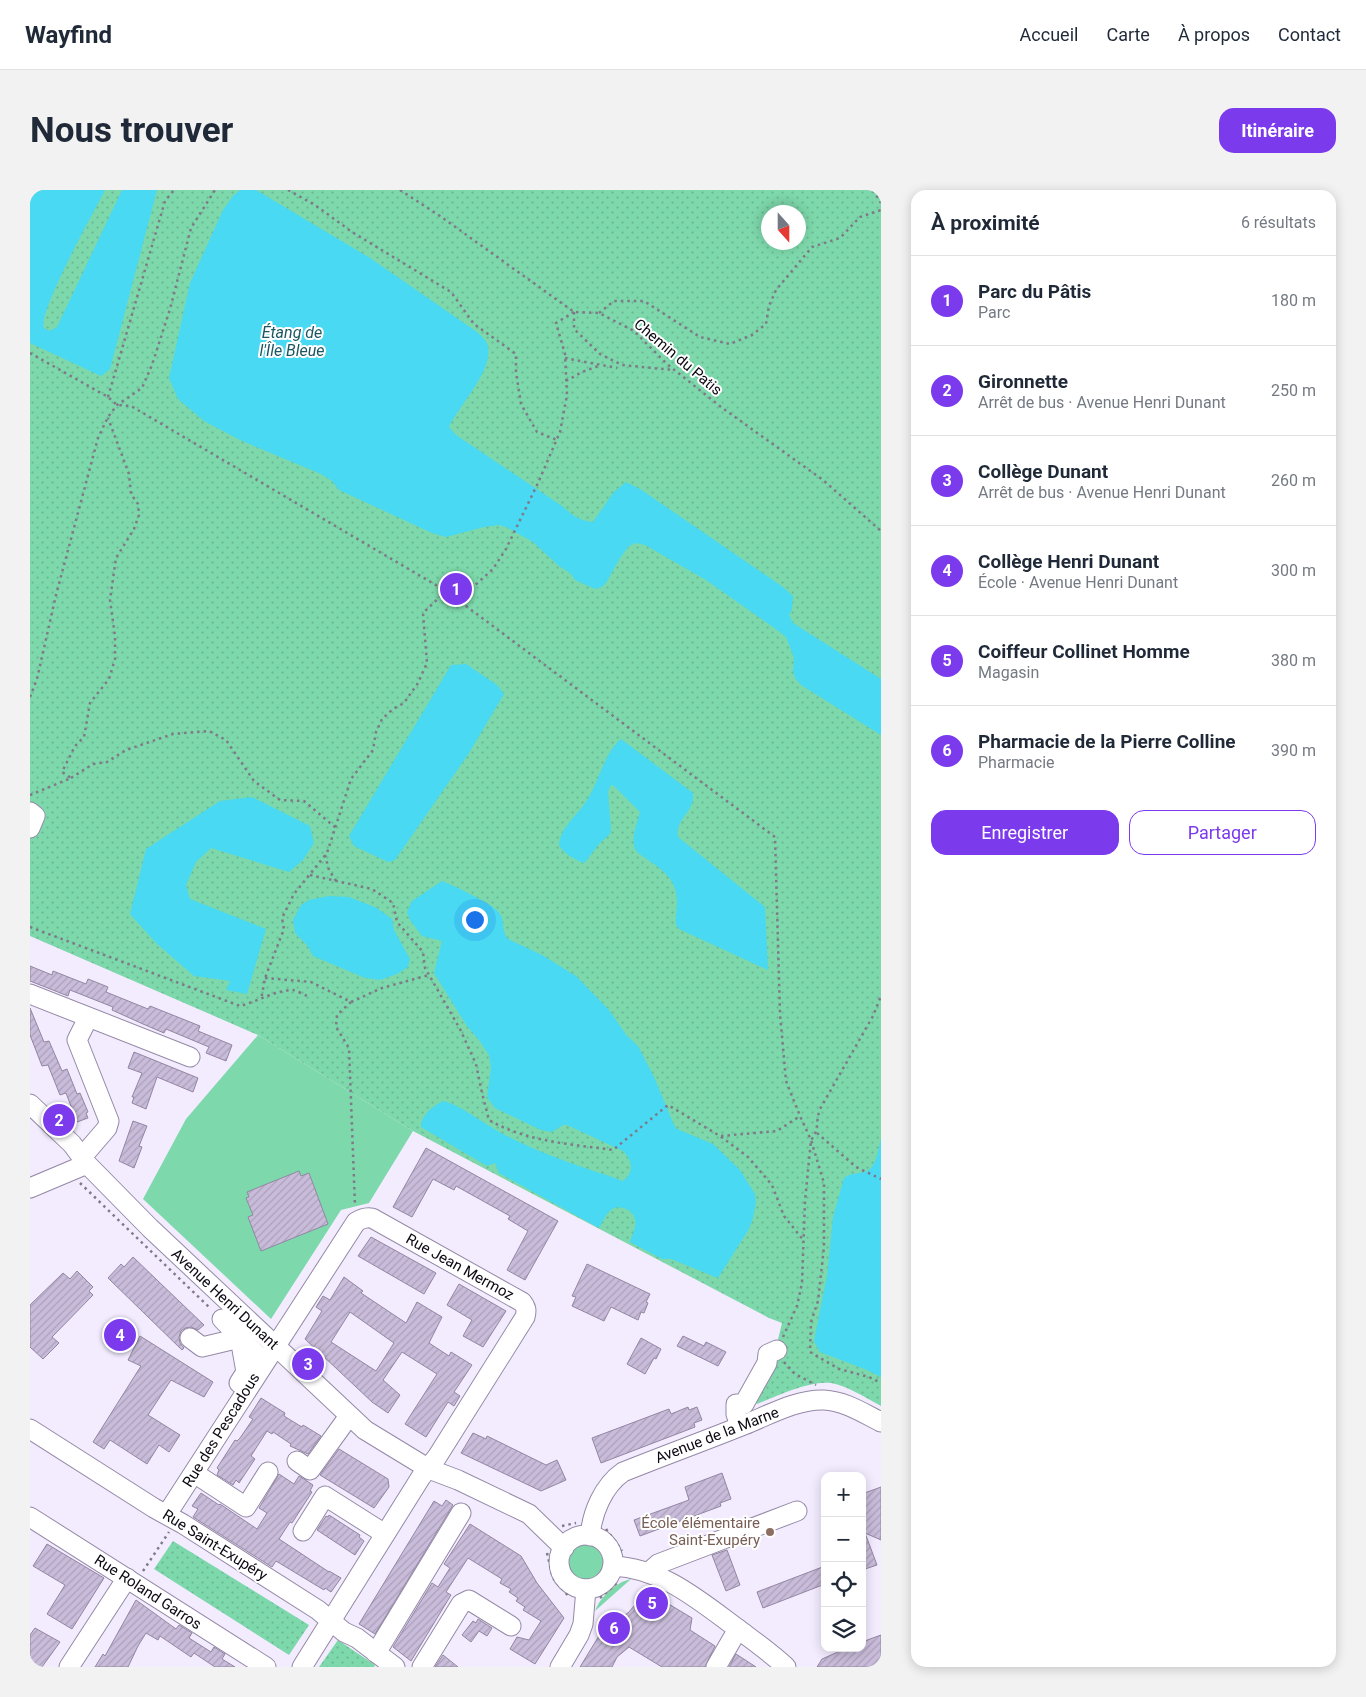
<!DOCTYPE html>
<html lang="fr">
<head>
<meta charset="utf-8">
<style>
  body { margin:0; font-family:Roboto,sans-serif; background:#f2f2f3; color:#1f2937 }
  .controls { position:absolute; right:15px; bottom:15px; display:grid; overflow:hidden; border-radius:10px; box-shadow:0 2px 12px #0003 }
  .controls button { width:45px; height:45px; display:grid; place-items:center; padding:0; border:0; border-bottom:1px solid #e0e1e3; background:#fff; color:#1f2937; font:25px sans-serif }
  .compass { position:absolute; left:731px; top:15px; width:45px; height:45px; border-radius:50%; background:#fff; box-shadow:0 2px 12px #0003; rotate:159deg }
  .you { position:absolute; left:444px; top:729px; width:18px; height:18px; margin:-12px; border:4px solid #fff; border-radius:50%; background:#1a73e8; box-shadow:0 0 0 8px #1a73e833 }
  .badge { display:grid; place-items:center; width:32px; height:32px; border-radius:50%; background:#7c3aed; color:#fff; font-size:16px; font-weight:700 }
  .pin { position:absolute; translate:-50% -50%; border:2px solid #fff; box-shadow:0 1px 5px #0006 }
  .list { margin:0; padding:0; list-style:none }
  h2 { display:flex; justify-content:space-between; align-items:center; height:65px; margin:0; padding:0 20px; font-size:21px }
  h2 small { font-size:16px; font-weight:400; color:#747a83 }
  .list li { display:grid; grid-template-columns:32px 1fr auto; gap:15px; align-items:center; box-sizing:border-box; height:90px; padding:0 20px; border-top:1px solid #e0e1e3 }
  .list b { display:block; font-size:19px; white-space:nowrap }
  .list p { margin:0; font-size:16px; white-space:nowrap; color:#747a83 }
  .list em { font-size:16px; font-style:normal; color:#747a83 }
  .actions { display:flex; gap:10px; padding:15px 20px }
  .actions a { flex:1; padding:11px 0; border:1px solid #7c3aed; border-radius:15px; text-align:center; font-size:18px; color:#7c3aed }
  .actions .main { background:#7c3aed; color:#fff }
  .icon { flex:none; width:28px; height:28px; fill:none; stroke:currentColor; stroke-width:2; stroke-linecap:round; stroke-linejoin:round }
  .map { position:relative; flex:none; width:851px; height:1477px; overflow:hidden; border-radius:15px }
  header { display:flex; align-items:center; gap:30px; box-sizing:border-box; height:70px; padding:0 25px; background:#fff; border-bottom:1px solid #e0e1e3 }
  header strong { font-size:24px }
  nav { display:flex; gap:28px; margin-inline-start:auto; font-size:18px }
  .intro { display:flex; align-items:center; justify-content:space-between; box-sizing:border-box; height:120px; padding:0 30px }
  h1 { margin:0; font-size:35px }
  .button { padding:12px 22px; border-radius:15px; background:#7c3aed; color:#fff; font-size:18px; font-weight:700 }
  main { display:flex; gap:30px; padding:0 30px }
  aside { flex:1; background:#fff; border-radius:15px; box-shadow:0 2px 12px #0003 }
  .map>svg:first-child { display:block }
  .grass { fill:#7dd8ab }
  .park { fill:url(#park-dots); fill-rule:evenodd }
  .water { fill:#49d9f3 }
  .building { fill:url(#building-hatch); stroke:#9286a2; fill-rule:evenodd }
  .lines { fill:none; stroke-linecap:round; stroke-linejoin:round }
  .minor-casing { stroke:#9589a6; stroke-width:21 }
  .path { stroke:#7f7988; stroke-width:2.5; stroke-dasharray:2.5 4; stroke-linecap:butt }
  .minor { stroke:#fff; stroke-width:19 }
  .education-dot { fill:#8d6e63; stroke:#fff; stroke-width:2 }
  .labels { text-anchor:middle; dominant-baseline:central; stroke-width:4; stroke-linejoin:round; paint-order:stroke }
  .street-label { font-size:15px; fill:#0d0913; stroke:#fff }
  .education-label { font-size:15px; fill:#785e54; stroke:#fff; text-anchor:end }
  .water-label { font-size:16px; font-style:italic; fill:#1b5661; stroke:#fff }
</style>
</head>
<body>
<header>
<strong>Wayfind</strong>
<nav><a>Accueil</a><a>Carte</a><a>À propos</a><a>Contact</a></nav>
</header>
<div class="intro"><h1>Nous trouver</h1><a class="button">Itinéraire</a></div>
<main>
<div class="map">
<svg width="851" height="1477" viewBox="0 0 851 1477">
  <defs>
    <pattern id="park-dots" width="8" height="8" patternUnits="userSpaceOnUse" patternTransform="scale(1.25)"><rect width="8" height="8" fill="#7dd8ab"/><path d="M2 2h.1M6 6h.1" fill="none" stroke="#6bb892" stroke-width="1.8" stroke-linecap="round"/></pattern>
    <pattern id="building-hatch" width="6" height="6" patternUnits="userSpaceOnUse" patternTransform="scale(1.25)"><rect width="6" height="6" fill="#c9bcda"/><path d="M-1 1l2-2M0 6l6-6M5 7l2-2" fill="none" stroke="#aba0ba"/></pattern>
  </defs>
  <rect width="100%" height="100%" fill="#f3ecff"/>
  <g class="grass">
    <path d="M 228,845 L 383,941 L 339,1013 L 311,1020 L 241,1129 L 113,1009 L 156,929 Z"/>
    <circle cx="556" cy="1373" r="20"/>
    <path d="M 601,1389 L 565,1421 C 570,1407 586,1392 601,1389 Z"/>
  </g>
  <g class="park">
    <path d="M 0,0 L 851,0 L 851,1216 C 836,1208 818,1196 801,1193 C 780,1190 747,1206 727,1214 L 724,1204 L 746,1158 L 752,1133 L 739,1128 L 383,941 L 228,845 L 0,746 ZM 738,22 L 768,22 L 768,52 L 738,52 Z"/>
    <path d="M 143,1351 L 279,1435 L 259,1465 L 124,1379 Z"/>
    <path d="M 308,1450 L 345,1475 L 344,1477 L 289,1477 Z"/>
  </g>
  <g class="water">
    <path d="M 0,0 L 75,0 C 65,20 7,123 14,138 L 19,141 L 27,137 L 92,0 L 127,0 L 80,179 L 71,186 L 0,153 Z"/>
    <path d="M 210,0 L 226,0 L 340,68 L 447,142 C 450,145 456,150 457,154 C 466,178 429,215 419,237 L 426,245 L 532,316 C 542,325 550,331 563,332 L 583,303 L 596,292 L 610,299 L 753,397 L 763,406 L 762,419 L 759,425 L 763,433 L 851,489 L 851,545 L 771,495 L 765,488 L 763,481 L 764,468 L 756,447 L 747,440 L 676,390 L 615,355 L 606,353 L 599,356 L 590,368 L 576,393 L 572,397 L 565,399 L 545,390 L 540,383 L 529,376 L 503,352 L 476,337 L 469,335 L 454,337 L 416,347 L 402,343 L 309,300 L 302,291 L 291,284 L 210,250 L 174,231 L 148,209 L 139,188 L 160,93 L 193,20 L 203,6 Z"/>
    <path d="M 436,474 L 467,495 L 474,504 L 439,563 L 365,670 L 358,672 L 324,656 L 319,646 L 421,475 Z"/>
    <path d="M 591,549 L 663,603 C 665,623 645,628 648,647 L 735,717 L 738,780 L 649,739 L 646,735 C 645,727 647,720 647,712 C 647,684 626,677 607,662 C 599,651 607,634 610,622 L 584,596 L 581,595 L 578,602 L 581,639 L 580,644 L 569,654 L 556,671 L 554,673 C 545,670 533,663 529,655 C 530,639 546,626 555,613 C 569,594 573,564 591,549 Z"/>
    <path d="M 222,607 L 280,636 L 284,653 L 273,670 L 259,682 L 181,658 L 166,672 L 156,695 L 160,709 L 236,739 L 217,804 L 196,800 L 200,791 L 164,786 L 126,753 L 100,724 L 116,659 L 190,611 Z"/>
    <path d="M 412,691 C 422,695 466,715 470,724 C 475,732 471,741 478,749 L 512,765 L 546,786 L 579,820 L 597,846 L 608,856 L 624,887 L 644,935 L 647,939 L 683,954 L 710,980 L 725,1004 L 726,1012 L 723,1028 L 719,1039 L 688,1088 L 641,1069 L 632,1069 L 600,1052 C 602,1045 607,1036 605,1029 C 603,1019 587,1013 580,1021 C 575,1025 572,1033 569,1038 L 469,983 L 465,973 L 457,976 L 391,937 C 391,925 404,915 414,911 C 436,918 455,935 475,945 C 512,965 553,977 593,991 C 605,982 602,970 593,961 L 537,935 L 533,935 L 522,942 L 511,940 L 465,918 L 457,907 L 461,877 L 459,865 L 449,850 L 437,836 L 404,783 L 412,751 L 392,746 L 380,730 L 377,722 L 382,711 Z"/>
    <path d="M 299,706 L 319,707 L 347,718 L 362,729 L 364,740 L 380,769 L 378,777 L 367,784 L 350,790 L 335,788 L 283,766 L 277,755 L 265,743 L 263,730 L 271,715 L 279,710 Z"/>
    <path d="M 851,949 L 851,1187 L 837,1180 L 790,1162 L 784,1151 L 797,1086 L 803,1027 L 814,988 C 819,984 823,984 829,983 C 847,982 847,963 851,949 Z"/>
  </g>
  <g class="building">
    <path d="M 0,776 L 22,785 L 23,781 L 56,794 L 58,789 L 78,797 L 76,802 L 118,819 L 120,816 L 170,836 L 168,841 L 202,855 L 196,871 L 176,863 L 179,857 L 136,839 L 134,843 L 113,834 L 82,820 L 83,817 L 40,800 L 38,806 L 0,791 Z"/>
    <path d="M 0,818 L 14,852 L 19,851 L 32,881 L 37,879 L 47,904 L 50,903 L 58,922 L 56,923 L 58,928 L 47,932 L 36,903 L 30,905 L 18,875 L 12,876 L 0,845 Z"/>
    <path d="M 104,862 L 168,888 L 163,902 L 127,887 L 116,919 L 102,913 L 104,907 L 102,907 L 112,883 L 98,878 Z"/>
    <path d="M 103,931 L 117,936 L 109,956 L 112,957 L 104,978 L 89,971 Z"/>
    <path d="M 396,958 L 528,1031 L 495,1090 L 477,1080 L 498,1041 L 478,1029 L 480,1026 L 426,996 L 424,1000 L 403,989 L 382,1027 L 363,1017 Z"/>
    <path d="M 269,981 L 271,986 L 279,983 L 298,1034 L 231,1061 L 218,1027 L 223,1025 L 216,1008 L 219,1007 L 217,1002 Z"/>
    <path d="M 341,1047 L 406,1083 L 394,1104 L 328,1066 Z"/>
    <path d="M 103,1067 L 174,1135 L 168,1140 L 161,1137 L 155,1138 L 151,1141 L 149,1147 L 150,1153 L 154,1158 L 152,1160 L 78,1088 L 91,1074 L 94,1077 Z"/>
    <path d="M 557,1074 L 620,1104 L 616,1112 L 618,1113 L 614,1123 L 611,1122 L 608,1130 L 581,1117 L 574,1131 L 542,1116 L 546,1107 L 542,1106 Z"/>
    <path d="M 47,1081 L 63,1097 L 59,1101 L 63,1105 L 22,1147 L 29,1153 L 13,1169 L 0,1157 L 0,1115 L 33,1083 L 40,1089 Z"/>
    <path d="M 314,1087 L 333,1101 L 331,1103 L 376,1133 L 387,1112 L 412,1127 L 399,1153 L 419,1166 L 421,1162 L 442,1175 L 424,1202 L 430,1206 L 424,1216 L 418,1212 L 396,1247 L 375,1234 L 407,1184 L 372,1162 L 353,1190 L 370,1205 L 358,1223 L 342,1212 L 275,1149 L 292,1121 L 286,1117 L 293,1106 L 300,1110 ZM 320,1122 L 364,1153 L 346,1181 L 301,1152 Z"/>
    <path d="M 429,1094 L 476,1121 L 453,1157 L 433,1146 L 442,1130 L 417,1115 Z"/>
    <path d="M 110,1146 L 183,1192 L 174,1207 L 141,1190 L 118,1225 L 150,1245 L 139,1262 L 129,1255 L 117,1274 L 80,1250 L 74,1259 L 63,1252 L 111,1176 L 98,1170 Z"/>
    <path d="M 653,1146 L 674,1156 L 676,1152 L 696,1162 L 688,1176 L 647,1156 Z"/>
    <path d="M 611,1148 L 631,1159 L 626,1169 L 624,1168 L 615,1184 L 597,1174 Z"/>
    <path d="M 231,1208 L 255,1223 L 254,1226 L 262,1231 L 272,1237 L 273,1235 L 291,1246 L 278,1264 L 260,1256 L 261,1254 L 243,1242 L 242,1244 L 237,1241 L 221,1266 L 225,1269 L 209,1293 L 206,1290 L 203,1295 L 187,1285 L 189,1280 L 187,1278 L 205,1250 L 207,1251 L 210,1248 L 223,1229 L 219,1227 Z"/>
    <path d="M 658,1217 L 659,1220 L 667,1217 L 672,1230 L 664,1233 L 665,1237 L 571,1273 L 562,1248 L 639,1219 L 641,1224 Z"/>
    <path d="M 443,1243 L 456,1249 L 457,1246 L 516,1275 L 527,1270 L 536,1290 L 511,1301 L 431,1263 Z"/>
    <path d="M 309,1259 L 358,1289 L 359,1297 L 344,1318 L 290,1285 Z"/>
    <path d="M 692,1283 L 701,1309 L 690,1313 L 691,1316 L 610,1346 L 604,1330 L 659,1310 L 655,1297 Z"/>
    <path d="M 249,1284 L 264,1294 L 269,1286 L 283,1295 L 280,1301 L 282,1302 L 262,1333 L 260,1332 L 249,1349 L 299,1382 L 299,1381 L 311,1388 L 301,1402 L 295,1398 L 294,1400 L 246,1371 L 242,1377 L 163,1327 L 168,1319 L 162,1316 L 171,1303 L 189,1315 L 190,1314 L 227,1339 L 237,1323 L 229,1318 Z"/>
    <path d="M 851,1297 L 851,1350 L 835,1343 L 847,1375 L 832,1380 L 832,1304 Z"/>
    <path d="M 416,1310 L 423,1315 L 345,1444 L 329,1434 L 404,1311 L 412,1316 Z"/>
    <path d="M 299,1325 L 330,1345 L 329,1347 L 334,1351 L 325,1365 L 287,1340 L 296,1326 L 298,1327 Z"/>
    <path d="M 440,1334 L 491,1366 L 507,1393 L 534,1428 L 505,1474 L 480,1459 L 487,1447 L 499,1450 L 511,1431 L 493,1420 L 495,1417 L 486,1411 L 488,1408 L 479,1402 L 481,1399 L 470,1393 L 472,1389 L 438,1368 L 416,1402 L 421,1405 L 381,1471 L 363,1457 L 402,1393 L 408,1397 L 420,1378 L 414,1374 Z"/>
    <path d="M 17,1354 L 74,1388 L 42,1439 L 17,1424 L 35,1395 L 3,1376 Z"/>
    <path d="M 697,1360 L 710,1395 L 696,1401 L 682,1365 Z"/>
    <path d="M 795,1376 L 795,1394 L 733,1418 L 727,1402 Z"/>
    <path d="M 617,1401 L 662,1428 L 660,1440 L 685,1456 L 675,1477 L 632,1477 L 599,1457 L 587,1467 L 582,1477 L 550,1477 L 575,1436 L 598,1423 Z"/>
    <path d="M 106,1410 L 146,1439 L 149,1435 L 162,1443 L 159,1448 L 181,1462 L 184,1457 L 195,1464 L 192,1469 L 205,1477 L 185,1477 L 164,1463 L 161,1467 L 130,1446 L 128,1450 L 116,1443 L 108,1456 L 98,1477 L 65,1477 L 73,1464 L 75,1466 Z"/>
    <path d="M 448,1429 L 462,1438 L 457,1446 L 449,1441 L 441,1452 L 432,1445 L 443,1431 L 446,1433 Z"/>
    <path d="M 5,1438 L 30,1452 L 12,1477 L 0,1477 L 0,1445 Z"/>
    <path d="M 851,1445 L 851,1477 L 787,1477 L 792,1469 L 817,1458 L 832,1458 L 832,1452 Z"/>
    <path d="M 706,1464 L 726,1477 L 699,1477 Z"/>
    <path d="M 413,1465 L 428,1477 L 405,1477 Z"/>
  </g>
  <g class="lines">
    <defs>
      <g id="minor">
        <path d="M 0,622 L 5,626 L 0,638"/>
        <path d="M 0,804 L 160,867"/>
        <path d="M 0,914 L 42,954 L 57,974 L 120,1038 L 335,1240 L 399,1279 L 428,1290 L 499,1324 L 534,1358"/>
        <path d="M 52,967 L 77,938 L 79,931 L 47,850 L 58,828"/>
        <path d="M 0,998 L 57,974"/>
        <path d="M 192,1129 L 229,1167"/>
        <path d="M 160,1148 L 172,1157 L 210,1148 L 217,1141"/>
        <path d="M 209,1193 L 216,1182 L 210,1148"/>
        <path d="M 710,1236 L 706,1224 L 706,1214 L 714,1214 L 737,1173 L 738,1164 L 747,1160"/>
        <path d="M 0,1239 L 124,1318 L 153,1334 L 288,1420 L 314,1442 L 327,1448 L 365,1477"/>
        <path d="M 267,1271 L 280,1280 L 319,1226"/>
        <path d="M 164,1283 L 216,1317 L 238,1282"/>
        <path d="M 137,1324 L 326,1032 C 332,1028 336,1027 342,1028 L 492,1112 C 496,1117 497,1120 495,1127 L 407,1267 L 391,1287 L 272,1477"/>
        <path d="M 0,1327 L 236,1477"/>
        <path d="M 273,1341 L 295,1306 L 355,1344"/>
        <circle cx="556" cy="1372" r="27"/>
        <path d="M 560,1346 C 562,1323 573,1296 593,1282 C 633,1266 674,1251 714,1235 C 739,1225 767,1209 794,1210 C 815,1211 833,1223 851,1232"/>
        <path d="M 583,1376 C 632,1378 670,1411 708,1439 C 724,1451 741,1463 756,1477"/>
        <path d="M 619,1382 L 628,1374 L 767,1321"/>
        <path d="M 346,1463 L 431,1323"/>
        <path d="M 39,1477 L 97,1388"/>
        <path d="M 392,1477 L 431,1414 L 439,1410 L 481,1436"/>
        <path d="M 530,1477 L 549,1445 L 553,1434 L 556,1399"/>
        <path d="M 686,1477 L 708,1439"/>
      </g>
    </defs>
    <use href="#minor" class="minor-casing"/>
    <g class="path">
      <path d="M 258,0 L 285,15 L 322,42 L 421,102 L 444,134 L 486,164 L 486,182 L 491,214 L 507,242 L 527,250"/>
      <path d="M 370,0 L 410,26 L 544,122 L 569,123 L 604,141 L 637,174 L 691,217 L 793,290 L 851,341"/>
      <path d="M 843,0 L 851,13"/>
      <path d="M 544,122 L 526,133 L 535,164 L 537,205 L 530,242 L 508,293 L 476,359 L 463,379 L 442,398 L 416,401 L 745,647 L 750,824 L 756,891 L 770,926 L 781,950 L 794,993 L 794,1057 L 788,1111 L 781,1132 L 780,1162 L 809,1179 L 839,1187 L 851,1193"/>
      <path d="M 544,122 L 544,139 L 570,164 L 592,175 L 644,180"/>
      <path d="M 569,123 L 584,111 L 614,111 L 670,147 L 700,154 L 722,145 L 736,134 L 739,116 L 746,100 L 782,57 L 810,48 L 830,27 L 851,20"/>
      <path d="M 0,163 L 78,207 L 87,215 L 101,216 L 416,401 L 393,423 L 397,473 L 388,493 L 374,513 L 363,519 L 352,529 L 346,542 L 343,560 L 321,589 L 297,663 L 264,704 L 252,728 L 254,739 L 235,788 L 231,810"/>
      <path d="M 535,168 L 587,178"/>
      <path d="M 536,191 L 552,182 L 571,175"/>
      <path d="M 78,207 L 135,11 L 144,0"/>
      <path d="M 0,507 L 7,489 L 26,405 L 68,248 L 78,227 L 87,215 L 112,198 L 122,175 L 140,119 L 161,38 L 185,0"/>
      <path d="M 41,588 L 63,574 L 77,572 L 96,560 L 143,544 L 179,541 L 196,550 L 224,591 L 250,610 L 274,611 L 306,638"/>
      <path d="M 0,605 L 41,588 L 32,582 L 45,556 L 54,547 L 60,513 L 79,489 L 85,469 L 85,446 L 80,410 L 86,368 L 104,339 L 109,325 L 108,314 L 101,304 L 99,284 L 78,228"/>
      <path d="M 295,665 L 299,680 L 306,691"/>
      <path d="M 280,685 L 342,699 L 363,713 L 367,732 L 393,762 L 395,778 L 430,839 L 446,874 L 452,903 L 459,930 C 497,952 541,954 583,960 L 638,915 L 690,946 L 718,967 L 742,995 L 754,1026 L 774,1051"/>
      <path d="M 0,737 L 210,816 C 226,812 246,800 263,800 C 267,801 273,804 277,806"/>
      <path d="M 235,788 L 281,792 L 321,812 L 352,798 L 399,785"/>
      <path d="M 321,812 L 307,825 L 306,837 L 319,858 L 325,1016"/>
      <path d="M 787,943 L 826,977 L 851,989"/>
      <path d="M 691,946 L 747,941 L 770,926"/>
      <path d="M 50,993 L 181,1119"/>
      <path d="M 753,1147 L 767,1116 L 772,1093 L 775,1011 L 781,950 C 790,939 785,933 790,919 L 843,826 L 851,806"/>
      <path d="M 754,1172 L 765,1184 L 786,1195"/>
      <path d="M 532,1336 L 546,1333"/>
      <path d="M 576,1339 L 592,1361"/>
      <path d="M 517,1363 L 523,1388 L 540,1408"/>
      <path d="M 113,1381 L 139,1342"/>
      <path d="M 570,1408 L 588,1392"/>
    </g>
    <use href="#minor" class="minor"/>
  </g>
  <circle class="education-dot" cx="740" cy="1342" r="5"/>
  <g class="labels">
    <g class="street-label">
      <text transform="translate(648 167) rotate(40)">Chemin du Patis</text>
      <text transform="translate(430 1077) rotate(29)">Rue Jean Mermoz</text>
      <text transform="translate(195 1109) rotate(43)">Avenue Henri Dunant</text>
      <text transform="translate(191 1240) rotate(-58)">Rue des Pescadous</text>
      <text transform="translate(687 1245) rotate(-21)">Avenue de la Marne</text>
      <text transform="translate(185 1355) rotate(32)">Rue Saint-Exupéry</text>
      <text transform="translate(118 1402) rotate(33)">Rue Roland Garros</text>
    </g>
    <g class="education-label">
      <text x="730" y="1333">École élémentaire<tspan x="730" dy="17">Saint-Exupéry</tspan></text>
    </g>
    <g class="water-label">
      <text x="262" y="142">Étang de<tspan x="262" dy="18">l'Île Bleue</tspan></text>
    </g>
  </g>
</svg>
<div class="controls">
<button>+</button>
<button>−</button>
<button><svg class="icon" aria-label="locate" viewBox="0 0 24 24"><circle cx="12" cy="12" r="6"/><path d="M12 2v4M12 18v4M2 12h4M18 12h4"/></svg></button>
<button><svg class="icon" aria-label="layers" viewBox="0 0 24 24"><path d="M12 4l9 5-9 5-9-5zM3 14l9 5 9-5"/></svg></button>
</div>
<svg class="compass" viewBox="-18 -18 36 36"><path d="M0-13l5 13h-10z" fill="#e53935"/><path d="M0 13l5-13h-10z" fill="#747a83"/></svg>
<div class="you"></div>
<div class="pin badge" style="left:426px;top:399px">1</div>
<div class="pin badge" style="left:29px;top:930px">2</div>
<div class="pin badge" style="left:278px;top:1174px">3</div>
<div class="pin badge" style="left:90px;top:1145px">4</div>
<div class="pin badge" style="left:622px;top:1413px">5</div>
<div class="pin badge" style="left:584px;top:1438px">6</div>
</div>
<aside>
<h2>À proximité<small>6 résultats</small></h2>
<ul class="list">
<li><span class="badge">1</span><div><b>Parc du Pâtis</b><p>Parc</p></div><em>180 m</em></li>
<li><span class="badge">2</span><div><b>Gironnette</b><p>Arrêt de bus · Avenue Henri Dunant</p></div><em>250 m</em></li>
<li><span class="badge">3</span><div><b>Collège Dunant</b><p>Arrêt de bus · Avenue Henri Dunant</p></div><em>260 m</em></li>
<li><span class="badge">4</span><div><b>Collège Henri Dunant</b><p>École · Avenue Henri Dunant</p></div><em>300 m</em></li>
<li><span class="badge">5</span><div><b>Coiffeur Collinet Homme</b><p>Magasin</p></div><em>380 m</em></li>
<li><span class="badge">6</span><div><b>Pharmacie de la Pierre Colline</b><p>Pharmacie</p></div><em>390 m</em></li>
</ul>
<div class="actions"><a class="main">Enregistrer</a><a>Partager</a></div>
</aside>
</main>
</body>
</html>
